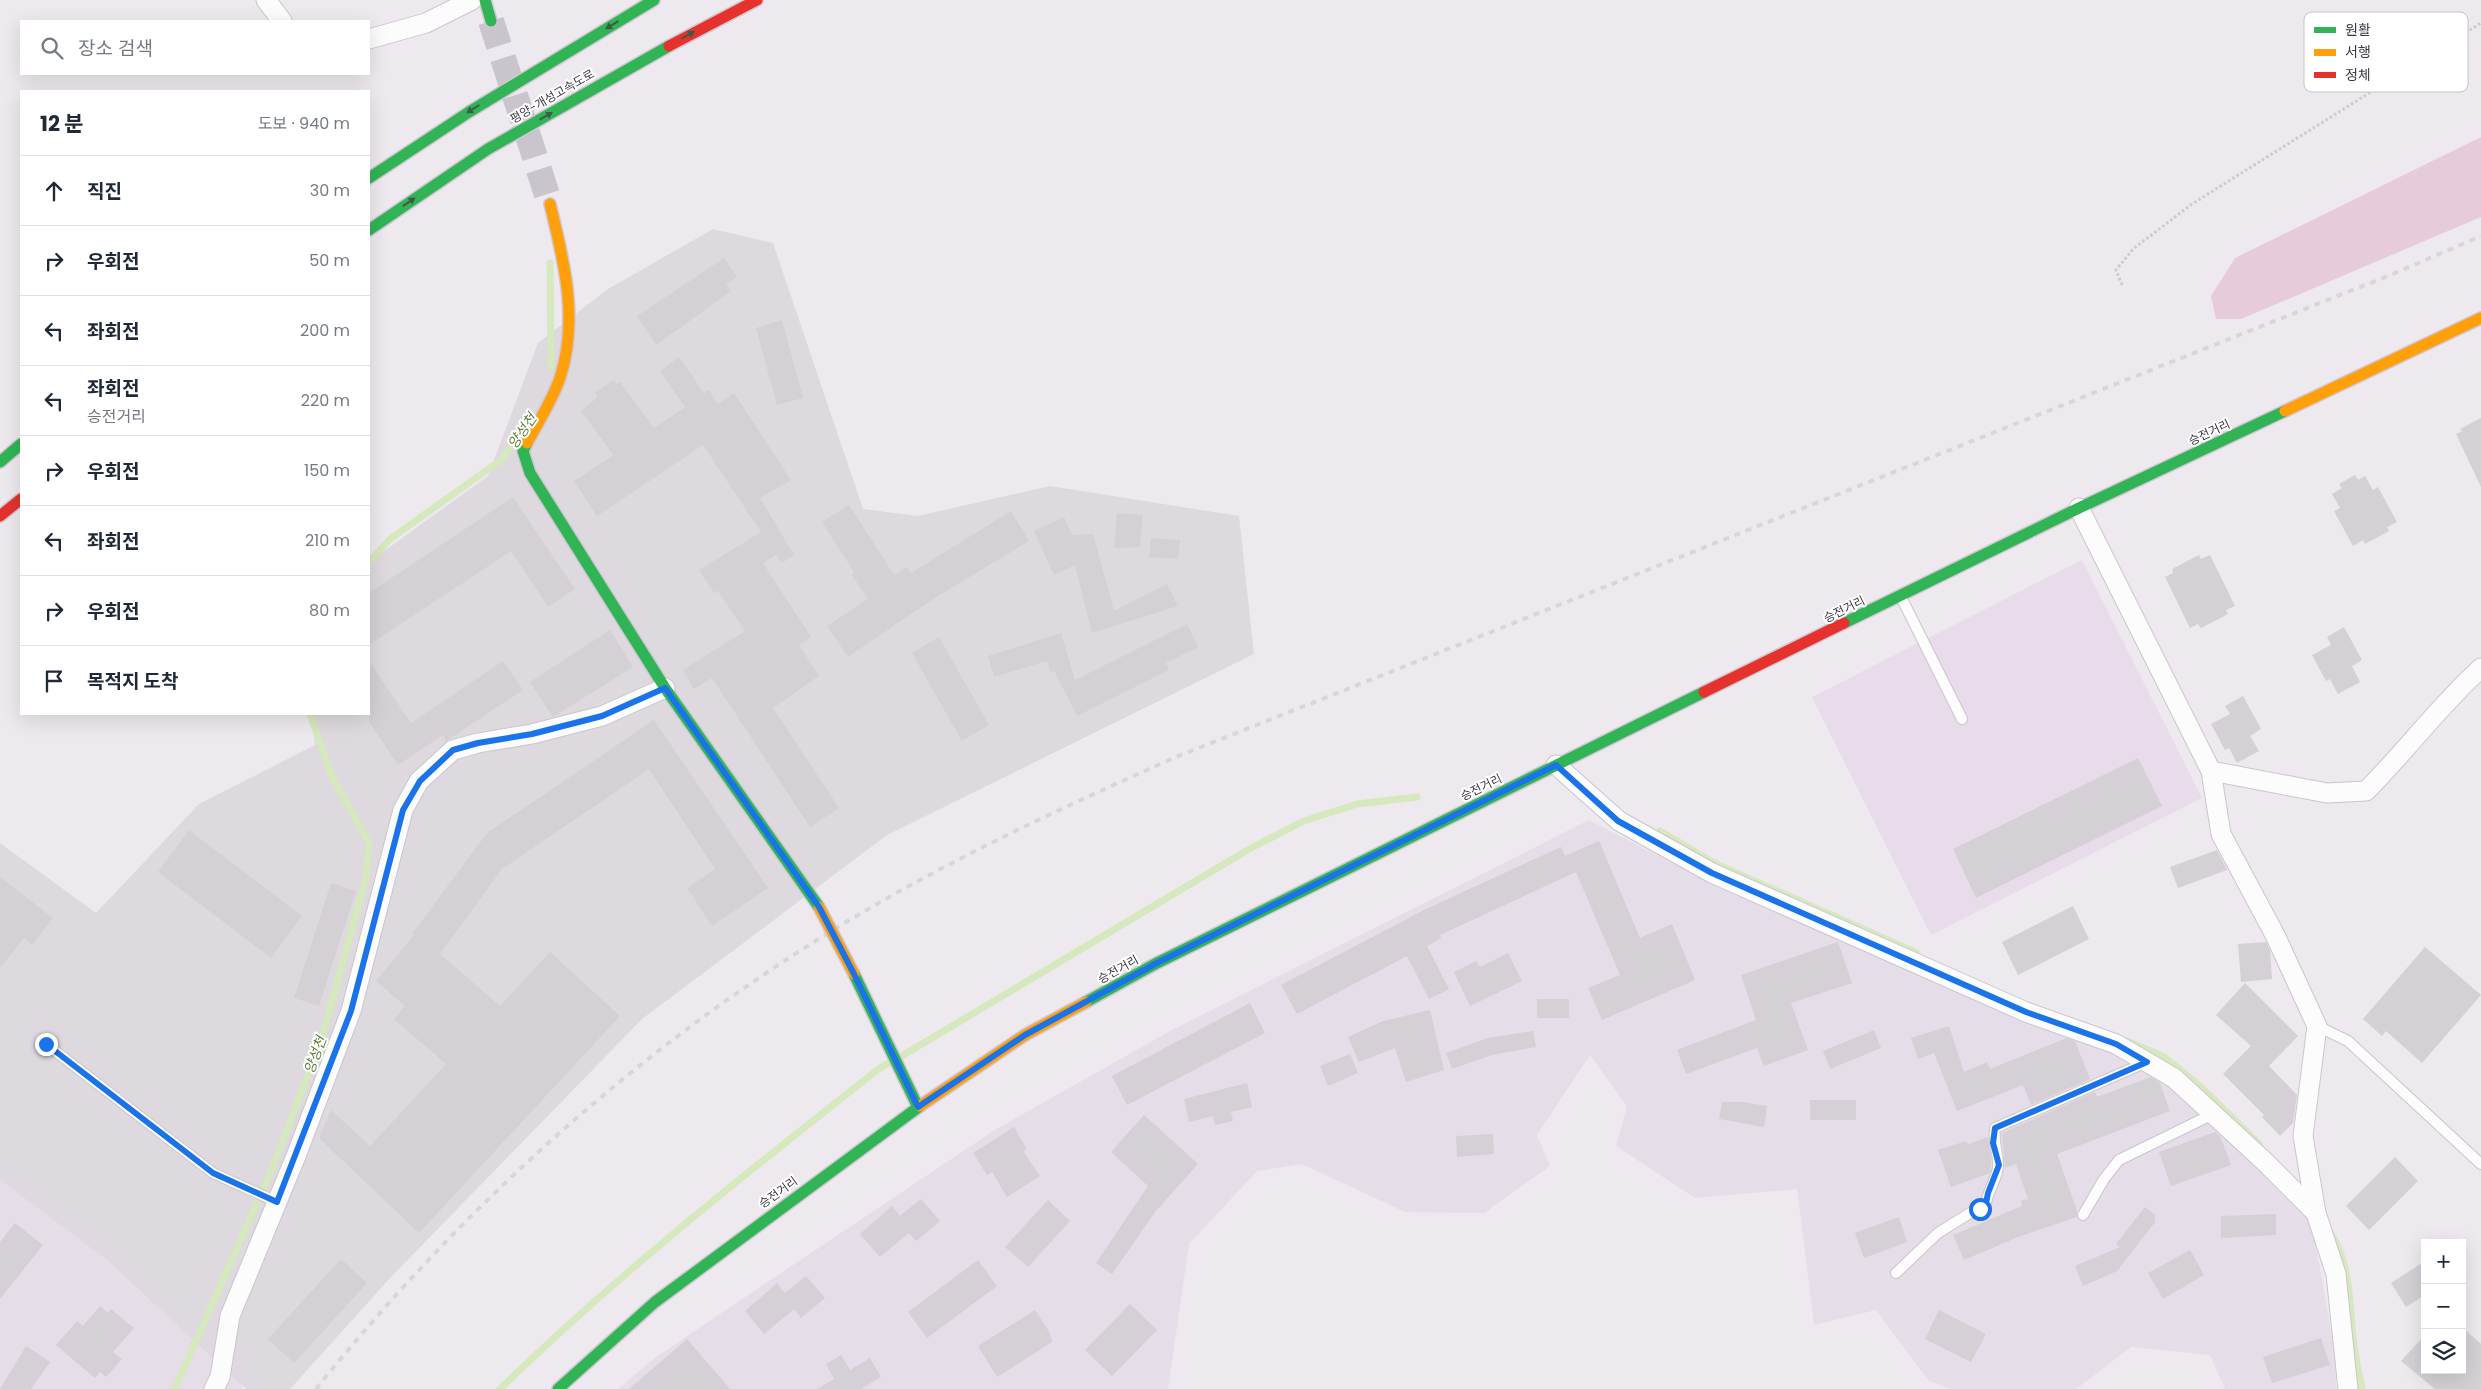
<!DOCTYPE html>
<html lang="ko">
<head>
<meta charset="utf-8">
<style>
  body { margin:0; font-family:Poppins,"Noto Sans KR",sans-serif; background:#f2f2f3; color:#1f2937 }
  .controls { position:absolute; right:15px; bottom:15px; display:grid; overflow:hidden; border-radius:0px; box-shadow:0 5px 20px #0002 }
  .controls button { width:45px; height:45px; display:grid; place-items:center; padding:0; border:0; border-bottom:1px solid #e0e1e3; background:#fff; color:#1f2937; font:25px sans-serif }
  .stop { position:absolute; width:15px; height:15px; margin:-11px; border:4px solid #1a73e8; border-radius:50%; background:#fff }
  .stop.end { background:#1a73e8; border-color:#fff; box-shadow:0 1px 5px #0008 }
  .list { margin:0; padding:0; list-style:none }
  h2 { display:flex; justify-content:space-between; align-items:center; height:65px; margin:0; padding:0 20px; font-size:21px }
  h2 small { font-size:16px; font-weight:400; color:#747a83 }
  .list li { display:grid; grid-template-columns:32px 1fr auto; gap:15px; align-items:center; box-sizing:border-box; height:70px; padding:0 20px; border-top:1px solid #e0e1e3 }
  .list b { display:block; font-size:19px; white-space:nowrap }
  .list p { margin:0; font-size:16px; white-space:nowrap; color:#747a83 }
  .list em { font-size:16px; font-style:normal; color:#747a83 }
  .icon { flex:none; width:28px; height:28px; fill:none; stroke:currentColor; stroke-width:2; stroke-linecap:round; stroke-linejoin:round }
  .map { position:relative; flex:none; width:2481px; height:1389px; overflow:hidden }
  .search { position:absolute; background:#fff; box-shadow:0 5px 20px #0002; left:20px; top:20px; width:350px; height:55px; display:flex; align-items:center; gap:12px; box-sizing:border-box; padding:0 18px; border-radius:0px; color:#747a83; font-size:19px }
  .panel { position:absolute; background:#fff; box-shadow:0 5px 20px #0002; left:20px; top:90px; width:350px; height:625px; border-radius:0px }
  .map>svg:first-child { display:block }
  .residential { fill:#e5dde8 }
  .industrial { fill:#ddd9df }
  .education { fill:#e8dceb }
  .green { fill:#e6cbdb }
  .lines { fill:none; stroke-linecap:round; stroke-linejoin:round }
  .stream { stroke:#d6e8bd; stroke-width:7 }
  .building { fill:#d4d0d6 }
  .secondary-tunnel { stroke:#cac5cc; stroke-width:26; stroke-dasharray:26 13; stroke-linecap:butt }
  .lane-casing { stroke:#cbc5cc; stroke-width:12 }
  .street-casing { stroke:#cbc5cc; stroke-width:21 }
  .fast-casing { stroke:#d0c7d2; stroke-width:14 }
  .slow-casing { stroke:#d0c7d2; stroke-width:14 }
  .jam-casing { stroke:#d0c7d2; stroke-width:14 }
  .path { stroke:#cdcacf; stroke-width:3; stroke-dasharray:2.5 2.5; stroke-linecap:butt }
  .lane { stroke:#fcfcfc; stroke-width:10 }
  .street { stroke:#fcfcfc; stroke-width:19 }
  .fast { stroke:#30b455; stroke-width:11 }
  .slow { stroke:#ff9f0a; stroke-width:11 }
  .jam { stroke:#e5322d; stroke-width:11 }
  .rail { stroke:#d8d7d8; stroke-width:4; stroke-dasharray:6 6; stroke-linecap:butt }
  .slow-bridge-casing { stroke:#d0c7d2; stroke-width:14; stroke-linecap:butt }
  .slow-bridge { stroke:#ff9f0a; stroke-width:11 }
  .oneway { fill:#3a5c48 }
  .route { stroke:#1a73e8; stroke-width:6 }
  .labels { text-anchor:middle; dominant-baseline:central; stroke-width:4; stroke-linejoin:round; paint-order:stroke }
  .street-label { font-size:12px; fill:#3e3643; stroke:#fff }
  .water-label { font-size:14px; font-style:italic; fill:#5b7e30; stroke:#fff }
  .key { fill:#fff; stroke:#c5c3c7; stroke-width:1 }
  .key-label { font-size:14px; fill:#3e3643 }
</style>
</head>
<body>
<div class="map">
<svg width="2481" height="1389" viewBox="0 0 2481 1389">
  <rect width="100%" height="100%" fill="#ede9ee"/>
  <g class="residential">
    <path d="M 1589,820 L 1705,880 L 1844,935 L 2160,1074 L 2303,1209 L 2314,1235 L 2335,1353 L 2336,1389 L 2225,1389 L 2210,1355 L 2131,1347 L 2076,1389 L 1952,1389 L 1929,1381 L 1876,1310 L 1814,1325 L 1797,1189 L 1695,1198 L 1616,1146 L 1627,1106 L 1590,1055 L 1537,1135 L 1550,1166 L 1484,1213 L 1405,1212 L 1302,1164 L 1257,1171 L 1189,1244 L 1168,1389 L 618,1389 L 656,1357 L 993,1131 L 1172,1030 Z"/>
    <path d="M 0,1180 L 108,1261 L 243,1386 L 241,1389 L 0,1389 Z"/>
  </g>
  <path class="industrial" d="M 713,229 L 773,243 L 863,509 L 918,516 L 1050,486 L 1239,516 L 1254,654 L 887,835 L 642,1019 L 391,1277 L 290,1389 L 246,1389 L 108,1261 L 0,1180 L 0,843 L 96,913 L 199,804 L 315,745 L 312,714 L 369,714 L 369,562 L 488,476 L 538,343 L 608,289 Z"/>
  <path class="education" d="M 2082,560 L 2202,798 L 1931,935 L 1812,697 Z"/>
  <path class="green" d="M 2481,137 L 2481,217 L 2241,319 L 2216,319 L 2211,296 L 2235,258 Z"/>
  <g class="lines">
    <g class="stream">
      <path d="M 550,263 L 551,367"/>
      <path d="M 369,562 L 390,539 L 501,460 L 515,441"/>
      <path d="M 1660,831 L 1716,864 L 1917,953"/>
      <path d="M 2127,1041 L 2164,1057 L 2200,1086 L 2259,1144"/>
      <path d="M 900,1057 L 1251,848 L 1304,821 L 1357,804 L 1417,797"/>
      <path d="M 2330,1232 C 2354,1270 2348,1309 2355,1351 C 2356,1364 2360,1376 2362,1389"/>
      <path d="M 175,1389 L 271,1171 L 321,1041 L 366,878 L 369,842 L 333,779 L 310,714"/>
      <path d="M 500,1389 C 618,1274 748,1172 877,1070 L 890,1062"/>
    </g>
  </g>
  <g class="building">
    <path d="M 724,258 L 737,277 L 726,284 L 731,291 L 656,345 L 637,316 Z"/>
    <path d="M 782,320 L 803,398 L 777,405 L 756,328 Z"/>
    <path d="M 679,357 L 704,393 L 709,390 L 718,404 L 734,393 L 791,480 L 760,498 L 794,555 L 782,563 L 776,555 L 763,563 L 811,637 L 799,645 L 819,676 L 773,708 L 839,808 L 810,827 L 712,678 L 694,689 L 683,670 L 745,631 L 718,591 L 714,593 L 699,570 L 761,532 L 703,445 L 597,516 L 574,481 L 613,455 L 581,411 L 598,397 L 595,393 L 613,380 L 617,384 L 620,382 L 654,428 L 685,407 L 660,371 Z"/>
    <path d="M 2481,418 L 2481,487 L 2456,434 L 2462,431 L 2460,429 Z"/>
    <path d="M 2355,475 L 2358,480 L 2365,476 L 2373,490 L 2378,487 L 2397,522 L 2387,527 L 2389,531 L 2365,544 L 2363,540 L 2353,546 L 2334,511 L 2340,508 L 2332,494 L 2342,488 L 2339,484 Z"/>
    <path d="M 513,497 L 575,589 L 548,607 L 511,551 L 369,645 L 369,593 Z"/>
    <path d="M 849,505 L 894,575 L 907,567 L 911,573 L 1011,511 L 1029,541 L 933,599 L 848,657 L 827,626 L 868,599 L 851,574 L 854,572 L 822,522 Z"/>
    <path d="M 1117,513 L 1143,515 L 1140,547 L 1114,548 Z"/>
    <path d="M 1064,517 L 1072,535 L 1093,534 L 1114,611 L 1167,584 L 1178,606 L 1092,633 L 1075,565 L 1054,575 L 1034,531 Z"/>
    <path d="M 1151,538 L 1180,540 L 1178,559 L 1149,557 Z"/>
    <path d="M 2199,555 L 2201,559 L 2210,555 L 2235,606 L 2226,610 L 2228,614 L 2201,628 L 2198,624 L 2190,628 L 2165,577 L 2173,573 L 2172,569 Z"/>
    <path d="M 1187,624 L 1198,647 L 1166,663 L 1169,670 L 1077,716 L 1054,671 L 1050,672 L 1047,661 L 994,677 L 988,656 L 1061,633 L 1075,680 Z"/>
    <path d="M 2344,627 L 2362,660 L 2352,666 L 2360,682 L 2338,694 L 2330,679 L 2326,681 L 2312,655 L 2331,645 L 2327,637 Z"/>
    <path d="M 610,630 L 633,667 L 553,717 L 530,682 Z"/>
    <path d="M 939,637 L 989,725 L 962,741 L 912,653 Z"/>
    <path d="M 369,661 L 411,723 L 503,661 L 523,690 L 446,741 L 443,735 L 398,765 L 369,722 Z"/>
    <path d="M 2243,696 L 2261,729 L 2250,736 L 2259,751 L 2237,763 L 2229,748 L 2225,750 L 2211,724 L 2230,714 L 2225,706 Z"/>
    <path d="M 654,720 L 768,888 L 712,926 L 687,888 L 715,869 L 649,769 L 502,869 L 440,954 L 500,1006 L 550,952 L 620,1016 L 419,1233 L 319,1138 L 331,1110 L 370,1146 L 446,1064 L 394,1019 L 405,1006 L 376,981 L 414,935 L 412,934 L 487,833 Z"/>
    <path d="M 2138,758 L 2162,806 L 1976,898 L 1953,849 Z"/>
    <path d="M 189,830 L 302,916 L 271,958 L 158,872 Z"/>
    <path d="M 1599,841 L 1640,938 L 1672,924 L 1695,980 L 1602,1020 L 1588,988 L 1620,975 L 1576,872 L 1440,935 L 1441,938 L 1427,946 L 1449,989 L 1429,999 L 1407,956 L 1297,1014 L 1281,985 L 1426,909 L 1561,847 L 1565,856 Z"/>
    <path d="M 2217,850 L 2227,870 L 2178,888 L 2170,867 Z"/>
    <path d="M 0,877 L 53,918 L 32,945 L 24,938 L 0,968 Z"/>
    <path d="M 331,883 L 356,891 L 319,1006 L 294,998 Z"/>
    <path d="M 2073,906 L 2089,939 L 2018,975 L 2002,942 Z"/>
    <path d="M 1838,942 L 1852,983 L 1791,1003 L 1808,1050 L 1764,1066 L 1757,1048 L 1686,1074 L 1677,1050 L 1756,1020 L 1741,975 Z"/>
    <path d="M 2266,942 L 2270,950 L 2272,979 L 2241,982 L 2238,944 Z"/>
    <path d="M 2425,947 L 2481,995 L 2422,1063 L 2386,1031 L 2382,1036 L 2363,1019 Z"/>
    <path d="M 1508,953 L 1522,981 L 1470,1006 L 1454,972 L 1476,961 L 1480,967 Z"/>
    <path d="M 2245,983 L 2298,1036 L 2269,1066 L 2297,1095 L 2293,1123 L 2280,1136 L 2262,1117 L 2264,1115 L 2223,1074 L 2251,1046 L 2216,1015 Z"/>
    <rect x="1537" y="999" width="32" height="19"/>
    <path d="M 1250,1003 L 1265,1033 L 1127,1105 L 1112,1076 Z"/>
    <path d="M 1430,1010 L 1444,1070 L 1406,1082 L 1395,1048 L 1359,1062 L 1348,1037 L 1383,1021 Z"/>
    <path d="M 1949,1026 L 1964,1072 L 1987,1062 L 1990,1069 L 2067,1038 L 2075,1041 L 2090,1079 L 2031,1105 L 2023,1085 L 1957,1111 L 1934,1053 L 1918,1059 L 1911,1038 Z"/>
    <path d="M 1874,1030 L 1881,1048 L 1830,1069 L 1823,1051 Z"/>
    <path d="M 1533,1031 L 1536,1047 L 1492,1055 L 1452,1069 L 1446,1053 L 1488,1038 Z"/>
    <path d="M 1350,1054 L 1358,1073 L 1328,1086 L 1320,1066 Z"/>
    <path d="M 2151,1077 L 2160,1083 L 2170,1111 L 2057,1154 L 2077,1211 L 2077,1217 L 2018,1237 L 1964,1260 L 1953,1235 L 2022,1206 L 2021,1201 L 2028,1199 L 2016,1164 L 2005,1168 L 2002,1133 L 2095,1092 L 2097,1097 Z"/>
    <path d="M 1247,1083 L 1252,1107 L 1231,1112 L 1233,1121 L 1215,1125 L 1213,1116 L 1189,1122 L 1184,1099 Z"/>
    <rect x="1810" y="1100" width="46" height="20"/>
    <path d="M 1722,1102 L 1742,1102 L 1767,1106 L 1764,1127 L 1719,1119 Z"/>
    <path d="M 1144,1115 L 1198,1164 L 1155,1212 L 1112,1274 L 1096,1263 L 1148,1186 L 1111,1152 Z"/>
    <path d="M 1014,1127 L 1027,1149 L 1023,1151 L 1040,1176 L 1007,1197 L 992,1172 L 987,1175 L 973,1153 Z"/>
    <path d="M 2215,1132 L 2220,1136 L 2231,1165 L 2171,1186 L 2159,1152 Z"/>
    <path d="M 1493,1134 L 1494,1154 L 1457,1157 L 1456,1136 Z"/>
    <path d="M 1988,1137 L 1991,1160 L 1990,1173 L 1951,1187 L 1938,1150 L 1966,1141 L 1968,1144 Z"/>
    <path d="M 2395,1157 L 2418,1181 L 2369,1230 L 2346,1206 Z"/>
    <path d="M 921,1199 L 940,1221 L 916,1241 L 909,1233 L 880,1257 L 860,1234 L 892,1206 L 900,1216 Z"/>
    <path d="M 1048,1200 L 1070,1221 L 1028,1267 L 1005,1247 Z"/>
    <path d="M 2145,1207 L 2155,1215 L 2155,1222 L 2117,1271 L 2083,1286 L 2075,1266 L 2120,1247 L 2116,1244 Z"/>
    <path d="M 2276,1214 L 2276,1235 L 2221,1238 L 2221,1216 Z"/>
    <path d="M 1899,1217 L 1907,1242 L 1864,1258 L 1855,1233 Z"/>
    <path d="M 15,1223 L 43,1245 L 0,1299 L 0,1242 Z"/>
    <path d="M 2190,1250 L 2204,1275 L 2163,1299 L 2148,1273 Z"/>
    <path d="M 341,1259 L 367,1283 L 294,1363 L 268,1339 Z"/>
    <path d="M 978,1260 L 997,1286 L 927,1338 L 908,1312 Z"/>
    <path d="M 2425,1261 L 2425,1295 L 2406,1307 L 2391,1283 Z"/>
    <path d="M 806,1276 L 825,1298 L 801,1318 L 794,1309 L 764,1334 L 745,1311 L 777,1283 L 785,1293 Z"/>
    <path d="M 1130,1304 L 1157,1330 L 1112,1376 L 1085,1350 Z"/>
    <path d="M 100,1306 L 108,1313 L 111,1309 L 134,1328 L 113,1352 L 122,1359 L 106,1377 L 100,1372 L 95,1378 L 56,1345 L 77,1321 L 83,1326 Z"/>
    <path d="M 1035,1310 L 1050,1333 L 1052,1342 L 997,1377 L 978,1346 Z"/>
    <path d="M 1939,1310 L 1986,1334 L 1971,1362 L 1925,1339 Z"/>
    <path d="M 2462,1327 L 2481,1344 L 2481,1389 L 2435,1389 L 2401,1361 L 2425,1335 L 2425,1370 L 2462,1370 Z"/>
    <path d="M 2321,1338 L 2330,1365 L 2272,1383 L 2263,1357 Z"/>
    <path d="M 687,1339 L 730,1389 L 629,1389 Z"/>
    <path d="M 26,1346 L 50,1362 L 31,1389 L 0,1389 Z"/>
    <path d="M 841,1355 L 850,1370 L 870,1358 L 881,1377 L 861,1389 L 817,1389 L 834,1379 L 826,1364 Z"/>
  </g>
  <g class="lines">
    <path class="secondary-tunnel" d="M 491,21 L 550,204"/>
    <defs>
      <g id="lane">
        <path d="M 1901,597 L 1962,719"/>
        <path d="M 2317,1026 L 2348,1041 L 2481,1164"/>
        <path d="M 46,1044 L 213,1173 L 277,1202"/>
        <path d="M 2083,1215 L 2104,1179 L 2119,1160 L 2213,1114"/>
        <path d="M 1896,1273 L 1938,1233 L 1986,1203 C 1988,1190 1999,1176 1998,1164 C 1998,1150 1993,1145 1995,1128 L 2147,1062"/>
      </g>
      <g id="street">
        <path d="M 266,0 L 282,21"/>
        <path d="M 369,39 L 426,23 L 472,0"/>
        <path d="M 2079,508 L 2211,771 L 2221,834 L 2275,935 L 2317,1026 L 2303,1136 L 2316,1213 L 2336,1274 L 2348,1389"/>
        <path d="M 1556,765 L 1619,821 L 1712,873 L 2026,1012 L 2116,1044 L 2174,1078 L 2263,1160 L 2316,1213"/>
        <path d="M 2211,771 L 2327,793 L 2366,791 C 2406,751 2439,706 2481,668"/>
        <path d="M 214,1389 L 220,1377 L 230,1316 L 296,1156 L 351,1011 L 403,810 L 419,781 L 453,750 L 478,743 L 532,734 L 602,716 L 665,688"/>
      </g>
      <g id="fast">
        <path d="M 485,0 L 491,21"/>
        <path d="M 369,178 L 469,112 L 654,0"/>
        <path d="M 369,230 L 488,149 L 669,46"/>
        <path d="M 527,443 L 523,451 L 530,473 L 665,688 L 819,907"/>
        <path d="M 0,462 L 21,444"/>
        <path d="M 1844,623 L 2079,508 L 2285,411"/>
        <path d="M 854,974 L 918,1107"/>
        <path d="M 1086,1002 L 1155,964 L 1704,692"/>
        <path d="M 558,1389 L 655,1302 L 920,1106"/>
      </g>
      <g id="slow">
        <path d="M 2285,411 L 2481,318"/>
        <path d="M 527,443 C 539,421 552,401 560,378 C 579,320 564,261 550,204"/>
        <path d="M 920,1106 L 1025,1035 L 1086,1002"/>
      </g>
      <g id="jam">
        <path d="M 669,46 L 757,0"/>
        <path d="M 0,516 L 21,499"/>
        <path d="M 1704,692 L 1844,623"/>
      </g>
    </defs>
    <use href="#lane" class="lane-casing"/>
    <use href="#street" class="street-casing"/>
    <use href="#fast" class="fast-casing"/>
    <use href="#slow" class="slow-casing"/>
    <use href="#jam" class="jam-casing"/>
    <path class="path" d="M 2122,285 L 2116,270 L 2133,249 L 2192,204 L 2481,23"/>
    <use href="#lane" class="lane"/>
    <use href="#street" class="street"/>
    <use href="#fast" class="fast"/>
    <use href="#slow" class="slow"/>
    <use href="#jam" class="jam"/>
    <path class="rail" d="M 316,1389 C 456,1215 624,1061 814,942 C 929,869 1052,812 1176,757 L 2388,276 L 2481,236"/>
    <defs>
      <path id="slow-bridge" d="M 819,907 L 854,974"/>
    </defs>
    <use href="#slow-bridge" class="slow-bridge-casing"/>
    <use href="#slow-bridge" class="slow-bridge"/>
  </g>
  <defs><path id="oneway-solid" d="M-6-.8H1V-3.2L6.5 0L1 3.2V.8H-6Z" transform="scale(1.25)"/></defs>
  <g class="oneway">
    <use href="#oneway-solid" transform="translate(612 25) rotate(149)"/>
    <use href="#oneway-solid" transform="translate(688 35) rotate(-30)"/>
    <use href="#oneway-solid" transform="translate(473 109) rotate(148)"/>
    <use href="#oneway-solid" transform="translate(546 116) rotate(-30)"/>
    <use href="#oneway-solid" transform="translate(409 202) rotate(-34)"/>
  </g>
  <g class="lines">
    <path class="route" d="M 46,1044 L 213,1173 L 277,1202 L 351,1011 L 403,810 L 420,781 L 453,750 L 478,743 L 532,734 L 602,716 L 665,688 L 819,907 L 854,974 L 918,1107 L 1025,1035 L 1155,964 L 1556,765 L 1618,821 L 1712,873 L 2026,1012 L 2116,1044 L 2147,1062 L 1995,1128 L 1993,1143 L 1999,1165 L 1988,1193 L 1986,1203 L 1980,1209"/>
  </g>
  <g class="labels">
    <g class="street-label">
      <text transform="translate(552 96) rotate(-30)">평양-개성고속도로</text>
      <text transform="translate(2209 432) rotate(-25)">승전거리</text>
      <text transform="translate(1844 609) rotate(-26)">승전거리</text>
      <text transform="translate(1481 787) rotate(-26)">승전거리</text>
      <text transform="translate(1118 969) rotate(-29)">승전거리</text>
      <text transform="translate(778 1192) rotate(-36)">승전거리</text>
    </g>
    <g class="water-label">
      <text transform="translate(522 431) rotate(-55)">양성천</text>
      <text transform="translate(315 1055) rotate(-70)">양성천</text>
    </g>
  </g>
  <rect x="2304" y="12" width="164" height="80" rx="8" class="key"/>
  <rect x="2314" y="27" width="22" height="6" fill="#30b455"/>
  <rect x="2314" y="49" width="22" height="7" fill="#ff9f0a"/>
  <rect x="2314" y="72" width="22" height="6" fill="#e5322d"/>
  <g class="key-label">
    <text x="2345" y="35">원활</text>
    <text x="2345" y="57">서행</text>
    <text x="2345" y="80">정체</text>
  </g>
</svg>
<div class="controls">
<button>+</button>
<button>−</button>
<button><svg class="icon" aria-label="layers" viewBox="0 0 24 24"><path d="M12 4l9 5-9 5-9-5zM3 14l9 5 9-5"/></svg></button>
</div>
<div class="stop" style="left:1980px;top:1209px"></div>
<div class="stop end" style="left:46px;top:1044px"></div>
<div class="search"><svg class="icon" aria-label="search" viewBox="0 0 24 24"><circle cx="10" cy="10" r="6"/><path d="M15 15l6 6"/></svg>장소 검색</div>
<section class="panel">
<h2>12 분<small>도보 · 940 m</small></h2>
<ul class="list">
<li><svg class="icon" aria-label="ahead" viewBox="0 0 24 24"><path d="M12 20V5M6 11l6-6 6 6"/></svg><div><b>직진</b></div><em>30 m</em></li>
<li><svg class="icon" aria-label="right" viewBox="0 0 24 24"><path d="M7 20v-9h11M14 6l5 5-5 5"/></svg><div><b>우회전</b></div><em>50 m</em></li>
<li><svg class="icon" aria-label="left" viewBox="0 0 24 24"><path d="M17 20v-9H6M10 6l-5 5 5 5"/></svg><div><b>좌회전</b></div><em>200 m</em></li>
<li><svg class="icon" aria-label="left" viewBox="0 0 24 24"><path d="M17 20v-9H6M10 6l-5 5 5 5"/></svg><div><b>좌회전</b><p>승전거리</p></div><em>220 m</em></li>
<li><svg class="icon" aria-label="right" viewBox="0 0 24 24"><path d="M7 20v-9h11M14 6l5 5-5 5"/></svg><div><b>우회전</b></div><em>150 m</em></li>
<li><svg class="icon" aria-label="left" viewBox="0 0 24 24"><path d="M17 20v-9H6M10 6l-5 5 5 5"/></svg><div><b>좌회전</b></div><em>210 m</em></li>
<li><svg class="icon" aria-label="right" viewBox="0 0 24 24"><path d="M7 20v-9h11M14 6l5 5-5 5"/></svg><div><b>우회전</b></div><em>80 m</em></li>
<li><svg class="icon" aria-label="arrive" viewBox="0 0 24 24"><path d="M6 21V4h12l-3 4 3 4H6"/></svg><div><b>목적지 도착</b></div></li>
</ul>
</section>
</div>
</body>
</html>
